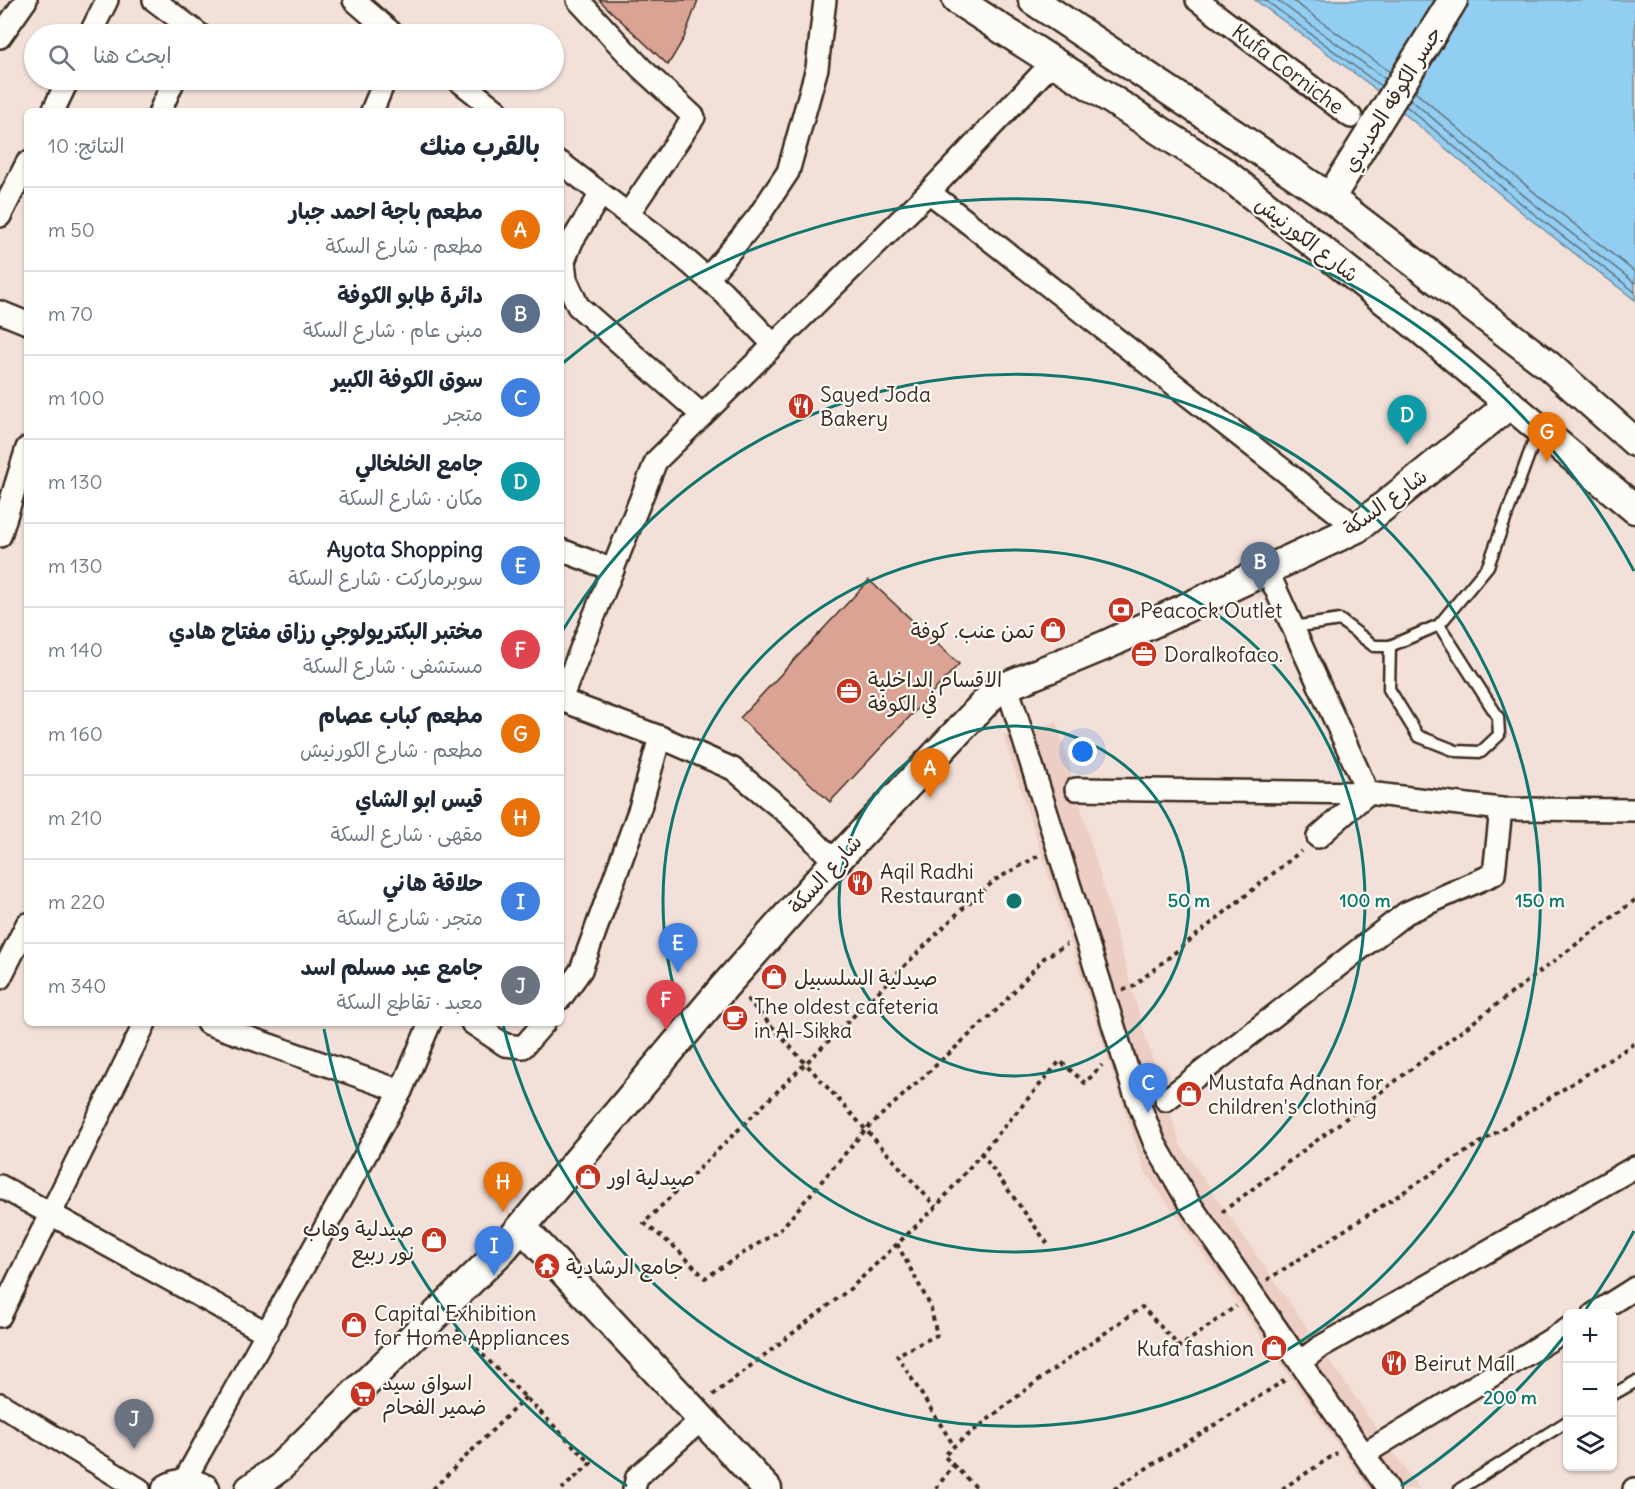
<!DOCTYPE html>
<html lang="ar">
<head>
<meta charset="utf-8">
<style>
  body { margin:0; font-family:Delius,"Playpen Sans Arabic",sans-serif; background:#f6f6f7; color:#1f2937; direction:rtl }
  .controls { position:absolute; right:18px; bottom:18px; display:grid; overflow:hidden; border-radius:9px; box-shadow:0 2px 4px #0004 }
  .controls button { width:54px; height:54px; display:grid; place-items:center; padding:0; border:0; border-bottom:2px solid #e0e1e3; background:#fff; color:#1f2937; font:30px sans-serif }
  .you { position:absolute; left:1083px; top:752px; width:21px; height:21px; margin:-15px; border:4px solid #fff; border-radius:50%; background:#1a73e8; box-shadow:0 0 0 9px #1a73e833 }
  .badge { display:grid; place-items:center; width:39px; height:39px; border-radius:50%; background:#7c3aed; color:#fff; font-size:20px; font-weight:700 }
  .pin { position:absolute; translate:-50% -50px; filter:drop-shadow(0 2px 3px #0008) }
  .pin::after { content:''; position:absolute; top:32px; width:21px; height:18px; background:inherit; clip-path:polygon(0 0,100% 0,50% 100%) }
  .list { margin:0; padding:0; list-style:none }
  h2 { display:flex; justify-content:space-between; align-items:center; height:78px; margin:0; padding:0 24px; font-size:26px }
  h2 small { font-size:20px; font-weight:400; color:#747a83 }
  .list li { display:grid; grid-template-columns:39px 1fr auto; gap:18px; align-items:center; box-sizing:border-box; height:84px; padding:0 24px; border-top:2px solid #e0e1e3 }
  .list b { display:block; font-size:22px; white-space:nowrap }
  .list p { margin:0; font-size:20px; white-space:nowrap; color:#747a83 }
  .list em { font-size:20px; font-style:normal; color:#747a83 }
  .icon { flex:none; width:33px; height:33px; fill:none; stroke:currentColor; stroke-width:2; stroke-linecap:round; stroke-linejoin:round }
  .map { position:relative; flex:none; width:1635px; height:1489px; overflow:hidden; direction:ltr }
  .search { position:absolute; background:#fff; box-shadow:0 2px 4px #0004; left:24px; top:24px; width:540px; height:66px; display:flex; align-items:center; gap:15px; box-sizing:border-box; padding:0 21px; border-radius:33px; color:#747a83; font-size:22px }
  .panel { position:absolute; background:#fff; box-shadow:0 2px 4px #0004; left:24px; top:108px; width:540px; height:918px; border-radius:9px; direction:rtl }
  .map>svg:first-child { display:block }
  .built { fill:#eccec4 }
  .water { fill:#92cdf2; stroke:#6f8c9d; stroke-width:1.5 }
  .lines { fill:none; stroke-linecap:round; stroke-linejoin:round }
  .shore { stroke:#5e6b73; stroke-width:1.5 }
  .building { fill:#dba394; stroke:#3b2a1e; stroke-width:1.5 }
  .lane-casing { stroke:#3b2a1e; stroke-width:15 }
  .street-casing { stroke:#3b2a1e; stroke-width:26 }
  .secondary-casing { stroke:#3b2a1e; stroke-width:33 }
  .path { stroke:#3b2a1e; stroke-width:4; stroke-dasharray:4.5 4.5; stroke-linecap:butt }
  .lane { stroke:#fdfcf7; stroke-width:10 }
  .street { stroke:#fdfcf7; stroke-width:21 }
  .secondary { stroke:#fdfcf7; stroke-width:28 }
  .ring { fill:none; stroke:#0f766e; stroke-width:3 }
  .labels { text-anchor:middle; dominant-baseline:central; stroke-width:4.5; stroke-linejoin:round; paint-order:stroke }
  .street-label { font-size:21px; fill:#3b2a1e; stroke:#fdfcf7 }
  .poi-label { font-size:21px; fill:#3b2a1e; stroke:#fdfcf7; text-anchor:start }
  .centre { fill:#0f766e; stroke:#fdfcf7; stroke-width:3 }
  .ring-label { font-size:18px; text-anchor:middle; font-weight:bold; fill:#0f766e; stroke:#fdfcf7; stroke-width:4.5; stroke-linejoin:round; paint-order:stroke }
</style>
</head>
<body>
<div class="map">
<svg width="1635" height="1489" viewBox="0 0 1635 1489">
  <rect width="100%" height="100%" fill="#f3e1d9"/>
  <filter id="ink" filterUnits="userSpaceOnUse"><feTurbulence type="fractalNoise" baseFrequency=".0167" numOctaves="2"/><feDisplacementMap in="SourceGraphic" scale="12" xChannelSelector="R" yChannelSelector="G"/><feConvolveMatrix kernelMatrix="1 2 1 2 8 2 1 2 1" color-interpolation-filters="sRGB"/></filter>
  <g filter="url(#ink)">
    <path class="built" d="M 1057,722 L 1145,1035 L 1181,1146 L 1419,1489 L 1369,1489 L 1144,1170 L 1003,735 Z"/>
    <path class="water" d="M 1255,0 L 1635,0 L 1635,300 L 1525,215 L 1369,84 Z"/>
    <g class="lines">
      <g class="shore">
        <path d="M 1265,0 L 1381,86"/>
        <path d="M 1277,0 L 1385,79"/>
        <path d="M 1292,0 L 1390,72"/>
        <path d="M 1415,92 L 1540,197 L 1635,272"/>
        <path d="M 1410,99 L 1534,204 L 1635,283"/>
        <path d="M 1406,106 L 1529,210 L 1635,292"/>
      </g>
    </g>
    <g class="building">
      <path d="M 599,0 L 698,0 L 684,38 L 668,65 Z"/>
      <path d="M 869,580 L 959,664 L 830,802 L 740,718 Z"/>
    </g>
    <g class="lines">
      <defs>
        <g id="lane">
          <path d="M 1293,627 L 1340,620 L 1374,646 L 1390,646 L 1439,625 L 1488,566 L 1538,430"/>
          <path d="M 1390,646 L 1389,689 L 1418,736 L 1456,751 L 1481,752 L 1499,735 L 1498,717 L 1439,625"/>
          <path d="M 1612,1395 L 1635,1382"/>
          <path d="M 1460,1489 L 1568,1421"/>
        </g>
        <g id="street">
          <path d="M 154,0 L 199,34"/>
          <path d="M 354,0 L 393,34"/>
          <path d="M 578,0 L 641,68 L 694,117 L 628,214"/>
          <path d="M 1197,0 L 1351,117"/>
          <path d="M 90,34 L 107,0"/>
          <path d="M 0,37 L 26,0"/>
          <path d="M 458,80 L 497,111"/>
          <path d="M 53,111 L 68,80"/>
          <path d="M 160,111 L 174,80"/>
          <path d="M 372,111 L 385,80"/>
          <path d="M 561,163 L 671,247 L 723,292 L 773,344"/>
          <path d="M 929,192 L 1357,528"/>
          <path d="M 601,194 L 572,241 L 564,261 L 566,280 L 578,306 L 702,415"/>
          <path d="M 0,216 L 27,163"/>
          <path d="M 708,278 L 758,217 L 788,172 L 817,68 L 825,0"/>
          <path d="M 0,312 L 27,323"/>
          <path d="M 0,536 L 27,448"/>
          <path d="M 561,550 L 613,570"/>
          <path d="M 1267,570 L 1368,793 L 1318,837"/>
          <path d="M 1007,686 L 1134,1091 L 1155,1144 L 1189,1203 L 1388,1489"/>
          <path d="M 561,699 L 656,461 L 929,192 L 1054,61"/>
          <path d="M 561,700 L 660,737 L 733,769 L 789,815 L 835,862"/>
          <path d="M 1076,789 L 1368,793 L 1501,809 L 1635,810"/>
          <path d="M 0,978 L 27,924"/>
          <path d="M 561,998 L 581,970 L 640,808 L 660,737"/>
          <path d="M 207,1023 L 401,1091"/>
          <path d="M 472,1023 L 505,1045 L 523,1047 L 544,1023"/>
          <path d="M 1166,1100 L 1406,913 L 1494,874 L 1501,809"/>
          <path d="M 0,1186 L 267,1333"/>
          <path d="M 1594,1314 L 1635,1288"/>
          <path d="M 0,1316 L 145,1023"/>
          <path d="M 1300,1362 L 1320,1347 L 1635,1167"/>
          <path d="M 0,1404 L 139,1489"/>
          <path d="M 1364,1454 L 1568,1329"/>
          <path d="M 183,1483 L 401,1091 L 430,1023"/>
          <path d="M 634,1489 L 637,1477 L 702,1419"/>
          <path d="M 1634,1489 L 1635,1489"/>
        </g>
        <g id="secondary">
          <path d="M 957,0 L 1221,170 L 1412,322 L 1635,509"/>
          <path d="M 1033,0 L 1330,198 L 1548,365 L 1635,442"/>
          <path d="M 1330,198 L 1453,0"/>
          <path d="M 522,1227 L 767,1489"/>
          <path d="M 167,1489 C 180,1481 192,1482 205,1489"/>
          <path d="M 250,1489 L 280,1467 L 503,1249 L 723,988 L 835,862 L 997,690 L 1106,645 L 1357,528 L 1510,404"/>
        </g>
      </defs>
      <use href="#lane" class="lane-casing"/>
      <use href="#street" class="street-casing"/>
      <use href="#secondary" class="secondary-casing"/>
      <g class="path">
        <path d="M 1038,856 L 995,880 L 960,911 L 644,1223 L 677,1249 L 705,1278 L 781,1229 L 866,1129 L 1000,1007 L 1044,958 L 1067,944"/>
        <path d="M 1123,990 L 1132,987 L 1301,851"/>
        <path d="M 747,999 L 936,1207"/>
        <path d="M 981,1153 L 1050,1247"/>
        <path d="M 1222,1212 L 1635,900"/>
        <path d="M 897,1244 L 930,1305 L 937,1335 L 897,1355 L 954,1446"/>
        <path d="M 1267,1280 L 1635,1043"/>
        <path d="M 457,1329 L 591,1463 L 562,1489"/>
        <path d="M 713,1395 L 851,1288 L 936,1207 L 1060,1061 L 1085,1083 L 1102,1065"/>
        <path d="M 953,1465 L 978,1489"/>
        <path d="M 433,1489 L 526,1397"/>
        <path d="M 936,1489 L 953,1465 L 944,1456 L 954,1446 L 1036,1382 L 1142,1307 L 1180,1347 L 1236,1306"/>
        <path d="M 1114,1489 L 1285,1380"/>
        <path d="M 1282,1489 L 1337,1453"/>
      </g>
      <use href="#lane" class="lane"/>
      <use href="#street" class="street"/>
      <use href="#secondary" class="secondary"/>
    </g>
  </g>
  <g class="ring">
    <circle cx="1014" cy="901" r="175"/>
    <circle cx="1014" cy="901" r="351"/>
    <path d="M563 630A526 526 0 1 1 503 1024"/>
    <path d="M1634 1231A702 702 0 0 1 1586 1309M1567 1333A702 702 0 0 1 1401 1486M627 1486A702 702 0 0 1 324 1029M563 363A702 702 0 0 1 1634 571"/>
  </g>
  <defs>
    <symbol id="restaurant-disc" viewBox="-11 -11 22 22"><circle r="9.5" fill="#c8321e" stroke="#fdfcf7"/><path d="M-5-6h1v4h1v-4h1v4h1v-4h1v5L-1.5 .5V6h-2V.5L-5-1ZM5-6V6H3V1.5H1.5Q1.5-4 5-6Z" fill="#fff"/></symbol>
    <symbol id="bank-disc" viewBox="-11 -11 22 22"><circle r="9.5" fill="#c8321e" stroke="#fdfcf7"/><path d="M-6-4H6V4H-6ZM0-2.3a2.3 2.3 0 1 0 0 4.6a2.3 2.3 0 1 0 0-4.6Z" fill="#fff"/></symbol>
    <symbol id="shop-disc" viewBox="-11 -11 22 22"><circle r="9.5" fill="#c8321e" stroke="#fdfcf7"/><path d="M-5-2.5h2.3a2.7 3.5 0 0 1 5.4 0H5L5.5 6h-11ZM-1.5-2.5h3a1.5 2.3 0 0 0-3 0Z" fill="#fff"/></symbol>
    <symbol id="office-disc" viewBox="-11 -11 22 22"><circle r="9.5" fill="#c8321e" stroke="#fdfcf7"/><path d="M-6-3h4V-5.5h4V-3h4V5H-6ZM-1-4.5V-3h2v-1.5ZM-6 0V1H6V0Z" fill="#fff"/></symbol>
    <symbol id="cafe-disc" viewBox="-11 -11 22 22"><circle r="9.5" fill="#c8321e" stroke="#fdfcf7"/><path d="M-5.5-4.5H6V0H3Q3 3.5 0 3.5H-2.5Q-5.5 3.5-5.5 0ZM3-3.2v2h1.7v-2ZM-6 4.5H4V6H-6Z" fill="#fff"/></symbol>
    <symbol id="temple-disc" viewBox="-11 -11 22 22"><circle r="9.5" fill="#c8321e" stroke="#fdfcf7"/><path d="M0-6L5-2H3V0L6.5 2.5H4V6H1.5V3h-3V6H-4V2.5H-6.5L-3 0V-2H-5Z" fill="#fff"/></symbol>
    <symbol id="supermarket-disc" viewBox="-11 -11 22 22"><circle r="9.5" fill="#c8321e" stroke="#fdfcf7"/><path d="M-6-5.5h2.5l.6 2H6L4.5 2H-2.5L-4.4-4H-6ZM-1.5 3.2a1.3 1.3 0 1 0 .1 0ZM3 3.2a1.3 1.3 0 1 0 .1 0Z" fill="#fff"/></symbol>
  </defs>
  <g fill-rule="evenodd">
    <use href="#restaurant-disc" x="786" y="391" width="30" height="30"/>
    <use href="#bank-disc" x="1106" y="595" width="30" height="30"/>
    <use href="#shop-disc" x="1038" y="615" width="30" height="30"/>
    <use href="#office-disc" x="1129" y="639" width="30" height="30"/>
    <use href="#office-disc" x="834" y="676" width="30" height="30"/>
    <use href="#restaurant-disc" x="845" y="868" width="30" height="30"/>
    <use href="#shop-disc" x="759" y="962" width="30" height="30"/>
    <use href="#cafe-disc" x="720" y="1003" width="30" height="30"/>
    <use href="#shop-disc" x="1174" y="1079" width="30" height="30"/>
    <use href="#shop-disc" x="573" y="1162" width="30" height="30"/>
    <use href="#shop-disc" x="419" y="1225" width="30" height="30"/>
    <use href="#temple-disc" x="532" y="1251" width="30" height="30"/>
    <use href="#shop-disc" x="339" y="1310" width="30" height="30"/>
    <use href="#shop-disc" x="1259" y="1333" width="30" height="30"/>
    <use href="#restaurant-disc" x="1379" y="1348" width="30" height="30"/>
    <use href="#supermarket-disc" x="348" y="1379" width="30" height="30"/>
  </g>
  <g class="labels">
    <g class="street-label">
      <text transform="translate(1288 69) rotate(37)">Kufa Corniche</text>
      <text transform="translate(1392 99) rotate(-58)">جسر الکوفه الحديدي</text>
      <text transform="translate(1307 239) rotate(38)">شارع الكورنيش</text>
      <text transform="translate(1385 502) rotate(-36)">شارع السكة</text>
      <text transform="translate(825 874) rotate(-48)">شارع السكة</text>
    </g>
    <g class="poi-label">
      <text x="820" y="394">Sayed Joda<tspan x="820" dy="24">Bakery</tspan></text>
      <text x="1140" y="610">Peacock Outlet</text>
      <text x="1034" y="630" text-anchor="end">تمن عنب. كوفة</text>
      <text x="1164" y="654">Doralkofaco.</text>
      <text x="868" y="679">الاقسام الداخلية<tspan x="868" dy="24">في الكوفة</tspan></text>
      <text x="880" y="871">Aqil Radhi<tspan x="880" dy="24">Restaurant</tspan></text>
      <text x="794" y="977">صيدلية السلسبيل</text>
      <text x="754" y="1006">The oldest cafeteria<tspan x="754" dy="24">in Al-Sikka</tspan></text>
      <text x="1208" y="1082">Mustafa Adnan for<tspan x="1208" dy="24">children's clothing</tspan></text>
      <text x="608" y="1177">صيدلية اور</text>
      <text x="414" y="1228" text-anchor="end">صيدلية وهاب<tspan x="414" dy="24">نور ربيع</tspan></text>
      <text x="566" y="1266">جامع الرشادية</text>
      <text x="374" y="1313">Capital Exhibition<tspan x="374" dy="24">for Home Appliances</tspan></text>
      <text x="1254" y="1348" text-anchor="end">Kufa fashion</text>
      <text x="1414" y="1363">Beirut Mall</text>
      <text x="382" y="1382">اسواق سيد<tspan x="382" dy="24">ضمير الفحام</tspan></text>
    </g>
  </g>
  <circle cx="1014" cy="901" r="9" class="centre"/>
  <g class="ring-label">
    <text x="1189" y="907">50 m</text>
    <text x="1365" y="907">100 m</text>
    <text x="1540" y="907">150 m</text>
    <text x="1510" y="1404">200 m</text>
  </g>
</svg>
<div class="controls">
<button>+</button>
<button>−</button>
<button><svg class="icon" aria-label="layers" viewBox="0 0 24 24"><path d="M12 4l9 5-9 5-9-5zM3 14l9 5 9-5"/></svg></button>
</div>
<div class="you"></div>
<div class="pin badge" style="left:930px;top:798px;background:#e8710a">A</div>
<div class="pin badge" style="left:1260px;top:592px;background:#5c6f8a">B</div>
<div class="pin badge" style="left:1148px;top:1113px;background:#3f7fe0">C</div>
<div class="pin badge" style="left:1407px;top:445px;background:#0f9aa8">D</div>
<div class="pin badge" style="left:678px;top:973px;background:#3f7fe0">E</div>
<div class="pin badge" style="left:666px;top:1030px;background:#e0444e">F</div>
<div class="pin badge" style="left:1547px;top:462px;background:#e8710a">G</div>
<div class="pin badge" style="left:503px;top:1212px;background:#e8710a">H</div>
<div class="pin badge" style="left:494px;top:1276px;background:#3f7fe0">I</div>
<div class="pin badge" style="left:134px;top:1449px;background:#6b7280">J</div>
<div class="search"><svg class="icon" aria-label="search" viewBox="0 0 24 24"><circle cx="10" cy="10" r="6"/><path d="M15 15l6 6"/></svg>ابحث هنا</div>
<section class="panel">
<h2>بالقرب منك<small>النتائج: 10</small></h2>
<ul class="list">
<li><span class="badge" style="background:#e8710a">A</span><div><b>مطعم باجة احمد جبار</b><p>مطعم · شارع السكة</p></div><em>50 m</em></li>
<li><span class="badge" style="background:#5c6f8a">B</span><div><b>دائرة طابو الكوفة</b><p>مبنى عام · شارع السكة</p></div><em>70 m</em></li>
<li><span class="badge" style="background:#3f7fe0">C</span><div><b>سوق الكوفة الكبير</b><p>متجر</p></div><em>100 m</em></li>
<li><span class="badge" style="background:#0f9aa8">D</span><div><b>جامع الخلخالي</b><p>مكان · شارع السكة</p></div><em>130 m</em></li>
<li><span class="badge" style="background:#3f7fe0">E</span><div><b>Ayota Shopping</b><p>سوبرماركت · شارع السكة</p></div><em>130 m</em></li>
<li><span class="badge" style="background:#e0444e">F</span><div><b>مختبر البكتريولوجي رزاق مفتاح هادي</b><p>مستشفى · شارع السكة</p></div><em>140 m</em></li>
<li><span class="badge" style="background:#e8710a">G</span><div><b>مطعم كباب عصام</b><p>مطعم · شارع الكورنيش</p></div><em>160 m</em></li>
<li><span class="badge" style="background:#e8710a">H</span><div><b>قيس ابو الشاي</b><p>مقهى · شارع السكة</p></div><em>210 m</em></li>
<li><span class="badge" style="background:#3f7fe0">I</span><div><b>حلاقة هاني</b><p>متجر · شارع السكة</p></div><em>220 m</em></li>
<li><span class="badge" style="background:#6b7280">J</span><div><b>جامع عبد مسلم اسد</b><p>معبد · تقاطع السكة</p></div><em>340 m</em></li>
</ul>
</section>
</div>
</body>
</html>
